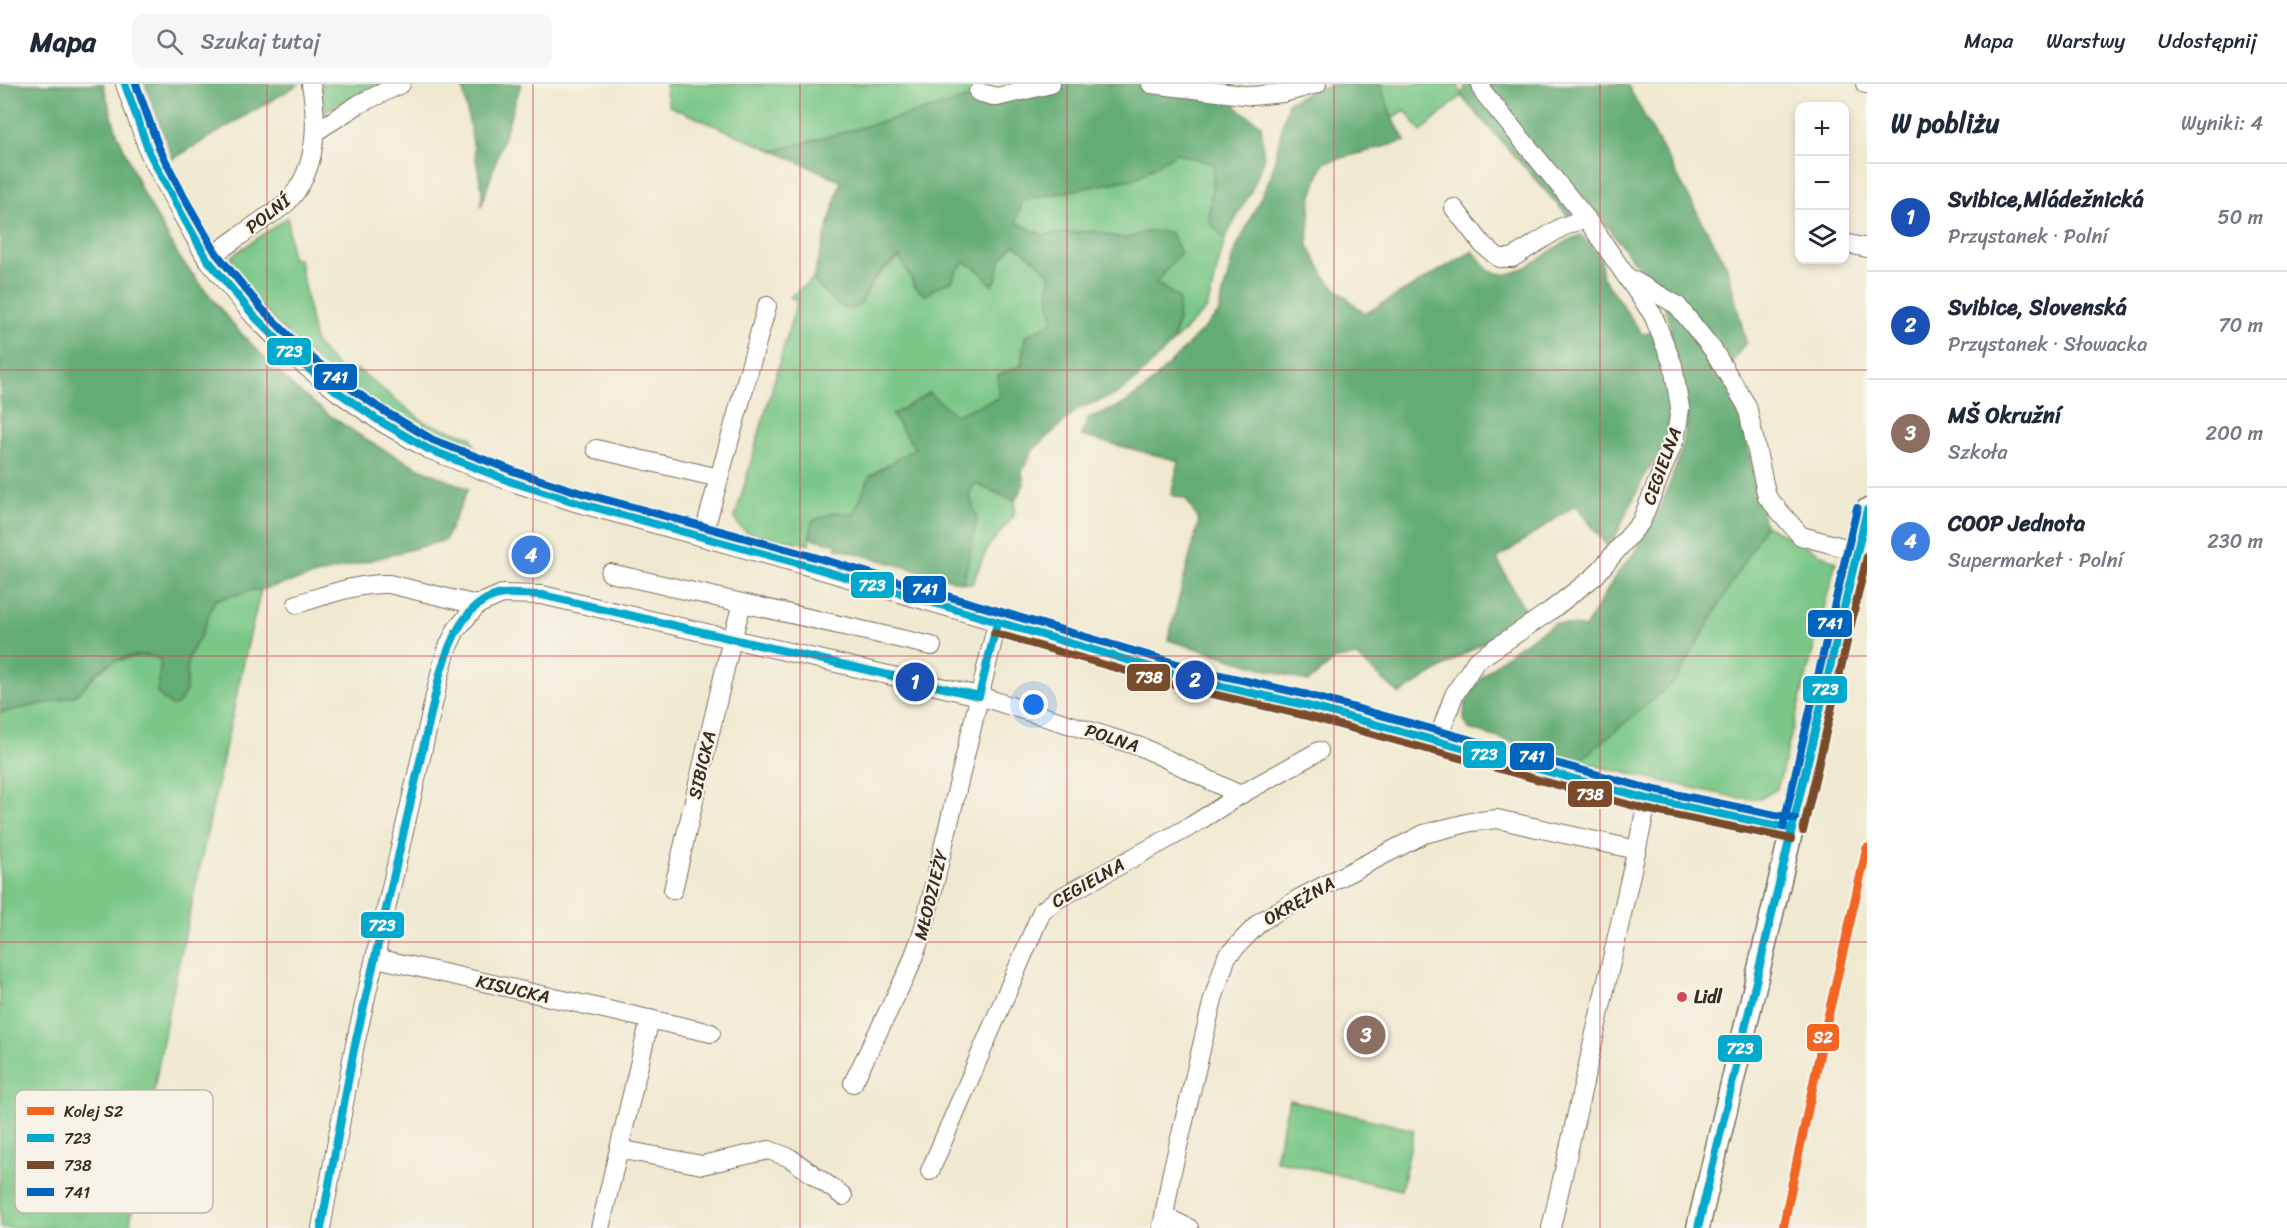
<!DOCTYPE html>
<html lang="pl">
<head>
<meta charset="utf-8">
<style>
  body { margin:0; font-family:Sriracha,sans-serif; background:#f6f6f7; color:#1f2937 }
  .controls { position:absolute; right:18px; top:18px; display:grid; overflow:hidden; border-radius:12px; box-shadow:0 3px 9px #0003 }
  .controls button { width:54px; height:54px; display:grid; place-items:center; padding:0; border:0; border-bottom:2px solid #e0e1e3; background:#fff; color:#1f2937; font:30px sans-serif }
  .you { position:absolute; left:1034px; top:621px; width:21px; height:21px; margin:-15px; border:4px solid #fff; border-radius:50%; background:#1a73e8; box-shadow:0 0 0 9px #1a73e833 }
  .badge { display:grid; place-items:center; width:39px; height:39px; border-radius:50%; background:#0b8043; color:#fff; font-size:20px; font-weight:700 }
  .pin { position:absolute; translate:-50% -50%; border:3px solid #fff; box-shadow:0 2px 6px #0006 }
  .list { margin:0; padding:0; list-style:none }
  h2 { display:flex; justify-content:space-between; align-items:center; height:78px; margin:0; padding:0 24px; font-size:26px }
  h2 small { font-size:20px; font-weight:400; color:#747a83 }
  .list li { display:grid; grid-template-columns:39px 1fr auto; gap:18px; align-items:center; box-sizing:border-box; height:108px; padding:0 24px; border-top:2px solid #e0e1e3 }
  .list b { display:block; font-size:22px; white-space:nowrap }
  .list p { margin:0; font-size:20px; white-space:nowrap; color:#747a83 }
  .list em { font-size:20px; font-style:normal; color:#747a83 }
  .icon { flex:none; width:33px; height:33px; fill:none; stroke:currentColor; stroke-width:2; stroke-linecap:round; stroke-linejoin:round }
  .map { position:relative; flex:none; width:1867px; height:1144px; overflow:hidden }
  header { display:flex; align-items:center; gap:36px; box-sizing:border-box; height:84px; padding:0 30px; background:#fff; border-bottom:2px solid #e0e1e3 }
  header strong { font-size:28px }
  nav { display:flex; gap:33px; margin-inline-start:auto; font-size:21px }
  .search { width:420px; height:54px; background:#f6f6f7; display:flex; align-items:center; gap:15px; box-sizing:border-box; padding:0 21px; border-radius:12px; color:#747a83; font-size:22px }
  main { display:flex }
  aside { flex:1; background:#fff }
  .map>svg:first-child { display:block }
  .green { fill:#7ac787; stroke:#5a7852; stroke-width:1.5 }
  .forest { fill:#63ac74; stroke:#4f6b49; stroke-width:1.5 }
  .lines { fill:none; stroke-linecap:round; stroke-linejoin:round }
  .minor-casing { stroke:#7a6d5d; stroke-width:20 }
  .major-casing { stroke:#7a6d5d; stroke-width:25 }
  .minor { stroke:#fff; stroke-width:18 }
  .major { stroke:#fff; stroke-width:22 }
  .bus-1-casing { stroke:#f7f3e8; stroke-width:12 }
  .bus-2-casing { stroke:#f7f3e8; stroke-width:12 }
  .bus-3-casing { stroke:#f7f3e8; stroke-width:12 }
  .bus-1 { stroke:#00a9ce; stroke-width:8 }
  .bus-2 { stroke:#7a4b2a; stroke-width:8 }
  .bus-3 { stroke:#0065bd; stroke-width:8 }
  .rail-1-casing { stroke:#f7f3e8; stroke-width:14 }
  .rail-1 { stroke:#f26522; stroke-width:9 }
  .grid { fill:none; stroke:#d1495b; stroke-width:1.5; stroke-opacity:0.55 }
  .poi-dot { fill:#d1495b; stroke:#f7f3e8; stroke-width:2 }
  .labels { text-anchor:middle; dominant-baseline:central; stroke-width:4.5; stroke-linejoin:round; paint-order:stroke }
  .street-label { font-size:18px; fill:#3b2a1e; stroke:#f7f3e8 }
  .poi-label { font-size:18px; font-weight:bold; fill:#3b2a1e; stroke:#f7f3e8; text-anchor:start }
  .key { fill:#f7f3e8; stroke:#bfb7ab; stroke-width:1.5 }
  .key-label { font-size:16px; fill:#3b2a1e }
  .line-badge { stroke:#f7f3e8; stroke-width:2 }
  .badge-label { font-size:16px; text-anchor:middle; font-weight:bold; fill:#fff }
</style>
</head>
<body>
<header>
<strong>Mapa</strong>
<div class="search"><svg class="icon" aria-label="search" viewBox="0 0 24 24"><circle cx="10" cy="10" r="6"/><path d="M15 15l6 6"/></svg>Szukaj tutaj</div>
<nav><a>Mapa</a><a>Warstwy</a><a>Udostępnij</a></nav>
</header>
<main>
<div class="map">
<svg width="1867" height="1144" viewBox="0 0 1867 1144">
  <rect width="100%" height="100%" fill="#f7f3e8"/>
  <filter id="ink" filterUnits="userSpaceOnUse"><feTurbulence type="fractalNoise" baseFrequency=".0167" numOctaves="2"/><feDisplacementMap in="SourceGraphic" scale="12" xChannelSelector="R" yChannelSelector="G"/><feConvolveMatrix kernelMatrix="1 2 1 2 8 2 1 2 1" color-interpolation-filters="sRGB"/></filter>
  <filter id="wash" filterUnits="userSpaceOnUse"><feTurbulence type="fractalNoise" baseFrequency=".008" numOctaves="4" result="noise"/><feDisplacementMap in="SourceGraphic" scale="24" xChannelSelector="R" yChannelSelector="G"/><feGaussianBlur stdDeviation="1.35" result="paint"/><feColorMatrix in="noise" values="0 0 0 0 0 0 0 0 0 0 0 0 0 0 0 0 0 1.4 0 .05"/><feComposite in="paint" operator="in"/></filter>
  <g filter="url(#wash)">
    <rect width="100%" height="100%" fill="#f0e9d1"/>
    <g class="green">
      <path d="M 320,0 L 384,0 L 356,14 L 344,16 L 325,28 Z"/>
      <path d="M 665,0 L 966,0 L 970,14 L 774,67 L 669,22 Z"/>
      <path d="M 1380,0 L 1458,0 L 1461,12 L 1421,48 L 1405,26 L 1392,34 Z"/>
      <path d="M 1176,69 L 1214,80 L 1209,138 L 1225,155 L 1207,224 L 1172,259 L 1178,236 L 1156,199 L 1165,188 L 1149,147 L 1125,155 L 1093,147 L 1042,151 L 1016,138 L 1023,116 L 1136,94 Z"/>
      <path d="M 288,133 L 291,174 L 299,175 L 315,259 L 344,290 L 340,296 C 300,263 259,226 230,182 L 232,172 Z"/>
      <path d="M 1014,160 L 1036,177 L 1050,191 L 1049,212 L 1053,237 L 1025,253 L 1021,282 L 998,314 L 956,331 L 892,331 L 916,364 L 870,392 L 853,432 L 812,437 L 809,460 L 748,449 L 739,442 L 735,434 L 797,217 L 790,213 L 813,195 L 826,210 L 861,219 C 871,198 881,185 901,173 L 915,203 L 937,203 L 952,197 L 956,187 L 966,178 L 980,187 L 992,200 L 997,194 L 1000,177 Z"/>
      <path d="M 357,285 L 424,338 L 471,353 L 478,372 L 436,356 L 410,343 L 348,302 Z"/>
      <path d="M 974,399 L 1015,417 L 1014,432 L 988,463 L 972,500 L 963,499 L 977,435 L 969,411 Z"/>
      <path d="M 1765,441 L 1836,478 L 1777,705 L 1760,715 L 1738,714 L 1578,678 L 1676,596 Z"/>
      <path d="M 253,506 L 261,506 L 248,559 L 167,934 L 129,1144 L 0,1144 L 0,629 L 76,611 L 97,589 L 114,577 L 140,572 L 155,572 L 161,576 L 186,606 L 188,574 L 201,550 L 215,516 Z"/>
      <path d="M 1289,1016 L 1414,1046 L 1401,1106 L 1275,1076 Z"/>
    </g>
    <g class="forest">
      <path d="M 0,0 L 103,0 L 116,46 L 141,105 L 181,176 L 236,244 L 293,303 L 328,330 L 373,360 L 417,383 L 468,405 L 445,456 L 261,506 L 253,506 L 215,516 L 201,551 L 188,574 L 186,607 L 178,621 L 171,622 L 157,609 L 161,576 C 143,565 111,575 96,589 C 89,596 83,608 73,612 C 50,620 24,623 0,629 Z"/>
      <path d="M 145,0 L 299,0 L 173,75 Z"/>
      <path d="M 462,0 L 521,0 L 481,123 L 482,107 Z"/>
      <path d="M 1032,0 L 1189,0 L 1235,5 L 1236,23 L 1261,41 L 1264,76 L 1252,105 L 1225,155 L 1209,138 L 1214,80 L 1176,69 L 1136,94 L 1023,116 L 1016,138 L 1042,151 L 1093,147 L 1125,155 L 1149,147 L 1170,148 L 1181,168 L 1156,199 L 1179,214 L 1178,236 L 1172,259 L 1136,296 L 1117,310 L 1079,324 L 1033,366 L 1022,387 L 1024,400 L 1015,417 L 974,399 L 969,411 L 977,434 L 963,499 L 836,464 L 836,460 L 810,454 L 812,437 L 836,428 L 853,431 L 870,392 L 915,364 L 892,331 L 929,309 L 956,331 L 998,314 L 998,291 L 1021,282 L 1025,253 L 1053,237 L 1049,211 L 1050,191 L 1036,177 L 1014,160 L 1000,177 L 997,194 L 992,201 L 980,187 L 966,178 L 956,187 L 952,197 L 937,203 L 925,211 L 915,203 L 900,173 C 889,180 879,187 872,197 C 867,203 866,213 861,219 C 844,237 823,206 813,195 L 841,97 L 774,67 L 970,14 Z"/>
      <path d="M 1336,0 L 1380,0 L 1392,34 L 1406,57 L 1323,79 L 1311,115 L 1308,162 L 1327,196 L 1365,230 L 1473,167 L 1489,187 C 1494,188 1502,191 1508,190 C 1535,184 1555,159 1581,151 L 1601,175 L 1602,192 L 1642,250 L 1671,246 L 1663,216 L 1596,127 L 1569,133 L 1461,12 L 1466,0 L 1627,0 L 1727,183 L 1746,258 L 1722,292 L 1738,317 L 1765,441 L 1676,596 L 1578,678 L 1469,645 C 1467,642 1464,637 1464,633 C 1463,594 1526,557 1555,539 L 1585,544 L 1616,491 L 1636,467 L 1665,413 L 1679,374 L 1688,331 L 1647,387 L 1609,465 L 1576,421 L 1497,475 L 1527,531 L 1400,610 L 1356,572 L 1336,575 L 1308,598 L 1168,556 L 1199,437 L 1186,415 L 1171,411 L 1179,377 L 1081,352 L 1088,334 L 1122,321 L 1146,304 L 1218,230 L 1233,171 L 1271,92 L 1288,18 L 1316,5 Z"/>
    </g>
  </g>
  <g filter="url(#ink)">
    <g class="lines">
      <defs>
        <g id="minor">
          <path d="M 125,0 L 149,68 L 176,120 L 207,175 L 254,232 L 299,277 L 338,308 L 378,336 L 428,365 L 512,398 L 575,418 L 808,482 L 1195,596 L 1250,610 L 1305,621 L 1648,715 L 1793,745"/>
          <path d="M 1151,0 L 1252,12 L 1283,9 L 1317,0"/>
          <path d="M 1865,0 L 1867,0"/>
          <path d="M 978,8 L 997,13 L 1051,0"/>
          <path d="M 315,48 L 359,20 L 401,0"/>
          <path d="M 1454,124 L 1483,161 L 1499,174 L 1512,174 L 1562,143 L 1586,134"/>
          <path d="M 1844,159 L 1867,164"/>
          <path d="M 207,175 C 226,162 245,148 264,135 C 273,129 284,123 290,115 C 317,84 318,39 311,0"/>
          <path d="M 1631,195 L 1677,221 L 1713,266 L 1747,322 L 1767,413 L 1801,452 L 1857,467"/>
          <path d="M 596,365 L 719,394"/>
          <path d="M 703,452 L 767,222"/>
          <path d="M 610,489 L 932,562"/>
          <path d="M 297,520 C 327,511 358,499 389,500 L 477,521"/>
          <path d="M 1437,658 L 1454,611 L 1476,577 L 1550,527 L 1595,492 L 1641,438 L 1676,352 L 1680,324 L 1673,281 L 1653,231 L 1586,134 L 1483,8 L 1481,0"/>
          <path d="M 673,806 L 732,555 L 742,520"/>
          <path d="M 376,874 L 711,949"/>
          <path d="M 853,999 L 909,885 L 923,847 L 997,539"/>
          <path d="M 619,1065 L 702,1081 L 769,1066 L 790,1074 L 843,1112"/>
          <path d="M 930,1087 L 1042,827 L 1056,816 L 1191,742 L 1240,711 L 1319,667"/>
          <path d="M 1166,1133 L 1189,1144"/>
          <path d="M 321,1144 L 354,965 L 440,590 L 447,565 L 456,546 L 477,521 L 502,510 L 542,511 L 979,612 L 1144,664 L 1240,711"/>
          <path d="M 600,1144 L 650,935"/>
          <path d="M 1162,1144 L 1171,1092 L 1213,915 L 1227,872 L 1260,838 L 1298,815 L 1424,750 L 1471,738 L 1497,735 L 1637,766"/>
          <path d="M 1551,1144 L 1648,715"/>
        </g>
        <path id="major" d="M 1698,1144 L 1867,426"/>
      </defs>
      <use href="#minor" class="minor-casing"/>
      <use href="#major" class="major-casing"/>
      <use href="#minor" class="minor"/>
      <use href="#major" class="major"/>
      <defs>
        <g id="bus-1">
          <path d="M 125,0 L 149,68 L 176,120 L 207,175 L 254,232 L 299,277 L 338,308 L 378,336 L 428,365 L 512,398 L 575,418 L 808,482 L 1195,596 L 1305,621 L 1648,715 L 1793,745"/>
          <path d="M 321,1144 L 354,965 L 440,590 C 449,559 466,514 504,510 C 516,509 530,511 542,511 L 979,612 L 997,539"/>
          <path d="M 1698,1144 L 1867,426"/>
        </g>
        <g id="bus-2">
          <path d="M 994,549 L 1186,604 L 1303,631 L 1645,725 L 1791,755"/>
          <path d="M 1803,747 L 1867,472"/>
        </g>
        <g id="bus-3">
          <path d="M 136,0 L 159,64 L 185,115 L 216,169 L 262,225 L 306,269 L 344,300 L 384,327 L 433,356 L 516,388 L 578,408 L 811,472 L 1198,586 L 1308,611 L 1650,705 L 1795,735"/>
          <path d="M 1783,743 L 1857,424"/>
        </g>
      </defs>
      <use href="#bus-1" class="bus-1-casing"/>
      <use href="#bus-2" class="bus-2-casing"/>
      <use href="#bus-3" class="bus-3-casing"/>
      <use href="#bus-1" class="bus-1"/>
      <use href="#bus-2" class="bus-2"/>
      <use href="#bus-3" class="bus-3"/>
      <defs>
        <path id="rail-1" d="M 1783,1144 L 1822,959 L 1867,764"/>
      </defs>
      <use href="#rail-1" class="rail-1-casing"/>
      <use href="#rail-1" class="rail-1"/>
    </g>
  </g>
  <path class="grid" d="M 267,0 L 267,1144M 533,0 L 533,1144M 800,0 L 800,1144M 1067,0 L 1067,1144M 1334,0 L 1334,1144M 1600,0 L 1600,1144M 0,286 L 1867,286M 0,572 L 1867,572M 0,858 L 1867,858"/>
  <circle class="poi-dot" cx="1682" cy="913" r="6"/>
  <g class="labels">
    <g class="street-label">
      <text transform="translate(268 130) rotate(-38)">POLNÍ</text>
      <text transform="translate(1662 382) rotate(-70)">CEGIELNA</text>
      <text transform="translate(1112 654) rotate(18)">POLNA</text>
      <text transform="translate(702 681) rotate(-77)">SIBICKA</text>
      <text transform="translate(1088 799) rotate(-30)">CEGIELNA</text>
      <text transform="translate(931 811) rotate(-76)">MŁODZIEŻY</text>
      <text transform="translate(1299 817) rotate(-30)">OKRĘŻNA</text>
      <text transform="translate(513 905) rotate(13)">KISUCKA</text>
    </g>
    <g class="poi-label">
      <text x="1694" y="913">Lidl</text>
    </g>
  </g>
  <rect x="15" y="1006" width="198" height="123" rx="9" class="key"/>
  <rect x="27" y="1023" width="27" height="8" fill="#f26522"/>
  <rect x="27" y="1050" width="27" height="8" fill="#00a9ce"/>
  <rect x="27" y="1077" width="27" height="8" fill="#7a4b2a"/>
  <rect x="27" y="1104" width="27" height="8" fill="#0065bd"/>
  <g class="key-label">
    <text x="64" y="1033">Kolej S2</text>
    <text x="64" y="1060">723</text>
    <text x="64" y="1087">738</text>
    <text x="64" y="1114">741</text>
  </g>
  <g class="line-badge">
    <rect x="266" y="253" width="46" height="29" rx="6" fill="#00a9ce"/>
    <rect x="313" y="279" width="45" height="28" rx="6" fill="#0065bd"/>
    <rect x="850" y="487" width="45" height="28" rx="6" fill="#00a9ce"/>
    <rect x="902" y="491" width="45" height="29" rx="6" fill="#0065bd"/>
    <rect x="1807" y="525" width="46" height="29" rx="6" fill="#0065bd"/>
    <rect x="1126" y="579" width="45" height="29" rx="6" fill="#7a4b2a"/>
    <rect x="1802" y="591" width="46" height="29" rx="6" fill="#00a9ce"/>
    <rect x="1462" y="656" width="45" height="29" rx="6" fill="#00a9ce"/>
    <rect x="1509" y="658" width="46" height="29" rx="6" fill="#0065bd"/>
    <rect x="1567" y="696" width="46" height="28" rx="6" fill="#7a4b2a"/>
    <rect x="360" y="827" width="45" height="28" rx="6" fill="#00a9ce"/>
    <rect x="1806" y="939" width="34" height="29" rx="6" fill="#f26522"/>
    <rect x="1717" y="950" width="46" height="29" rx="6" fill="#00a9ce"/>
  </g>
  <g class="badge-label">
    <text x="289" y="273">723</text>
    <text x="335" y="299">741</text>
    <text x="872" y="507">723</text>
    <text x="925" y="511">741</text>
    <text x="1830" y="545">741</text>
    <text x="1149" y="599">738</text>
    <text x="1825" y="611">723</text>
    <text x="1484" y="676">723</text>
    <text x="1532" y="678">741</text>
    <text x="1590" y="716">738</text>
    <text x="382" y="847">723</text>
    <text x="1823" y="959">S2</text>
    <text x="1740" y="970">723</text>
  </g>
</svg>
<div class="controls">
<button>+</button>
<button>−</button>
<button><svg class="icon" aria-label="layers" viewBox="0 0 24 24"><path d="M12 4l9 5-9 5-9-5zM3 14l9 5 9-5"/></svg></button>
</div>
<div class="you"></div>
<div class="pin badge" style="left:915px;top:598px;background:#1a4fb4">1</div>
<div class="pin badge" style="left:1195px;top:596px;background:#1a4fb4">2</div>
<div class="pin badge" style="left:1366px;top:951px;background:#8d6e63">3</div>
<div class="pin badge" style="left:531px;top:471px;background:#3f7fe0">4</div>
</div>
<aside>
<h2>W pobliżu<small>Wyniki: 4</small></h2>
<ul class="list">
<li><span class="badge" style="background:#1a4fb4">1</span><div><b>Svibice,Mládežnická</b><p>Przystanek · Polní</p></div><em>50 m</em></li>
<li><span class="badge" style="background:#1a4fb4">2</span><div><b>Svibice, Slovenská</b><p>Przystanek · Słowacka</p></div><em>70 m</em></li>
<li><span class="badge" style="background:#8d6e63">3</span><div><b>MŠ Okružní</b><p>Szkoła</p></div><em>200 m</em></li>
<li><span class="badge" style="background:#3f7fe0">4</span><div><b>COOP Jednota</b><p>Supermarket · Polní</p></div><em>230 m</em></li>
</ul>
</aside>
</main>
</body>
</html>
